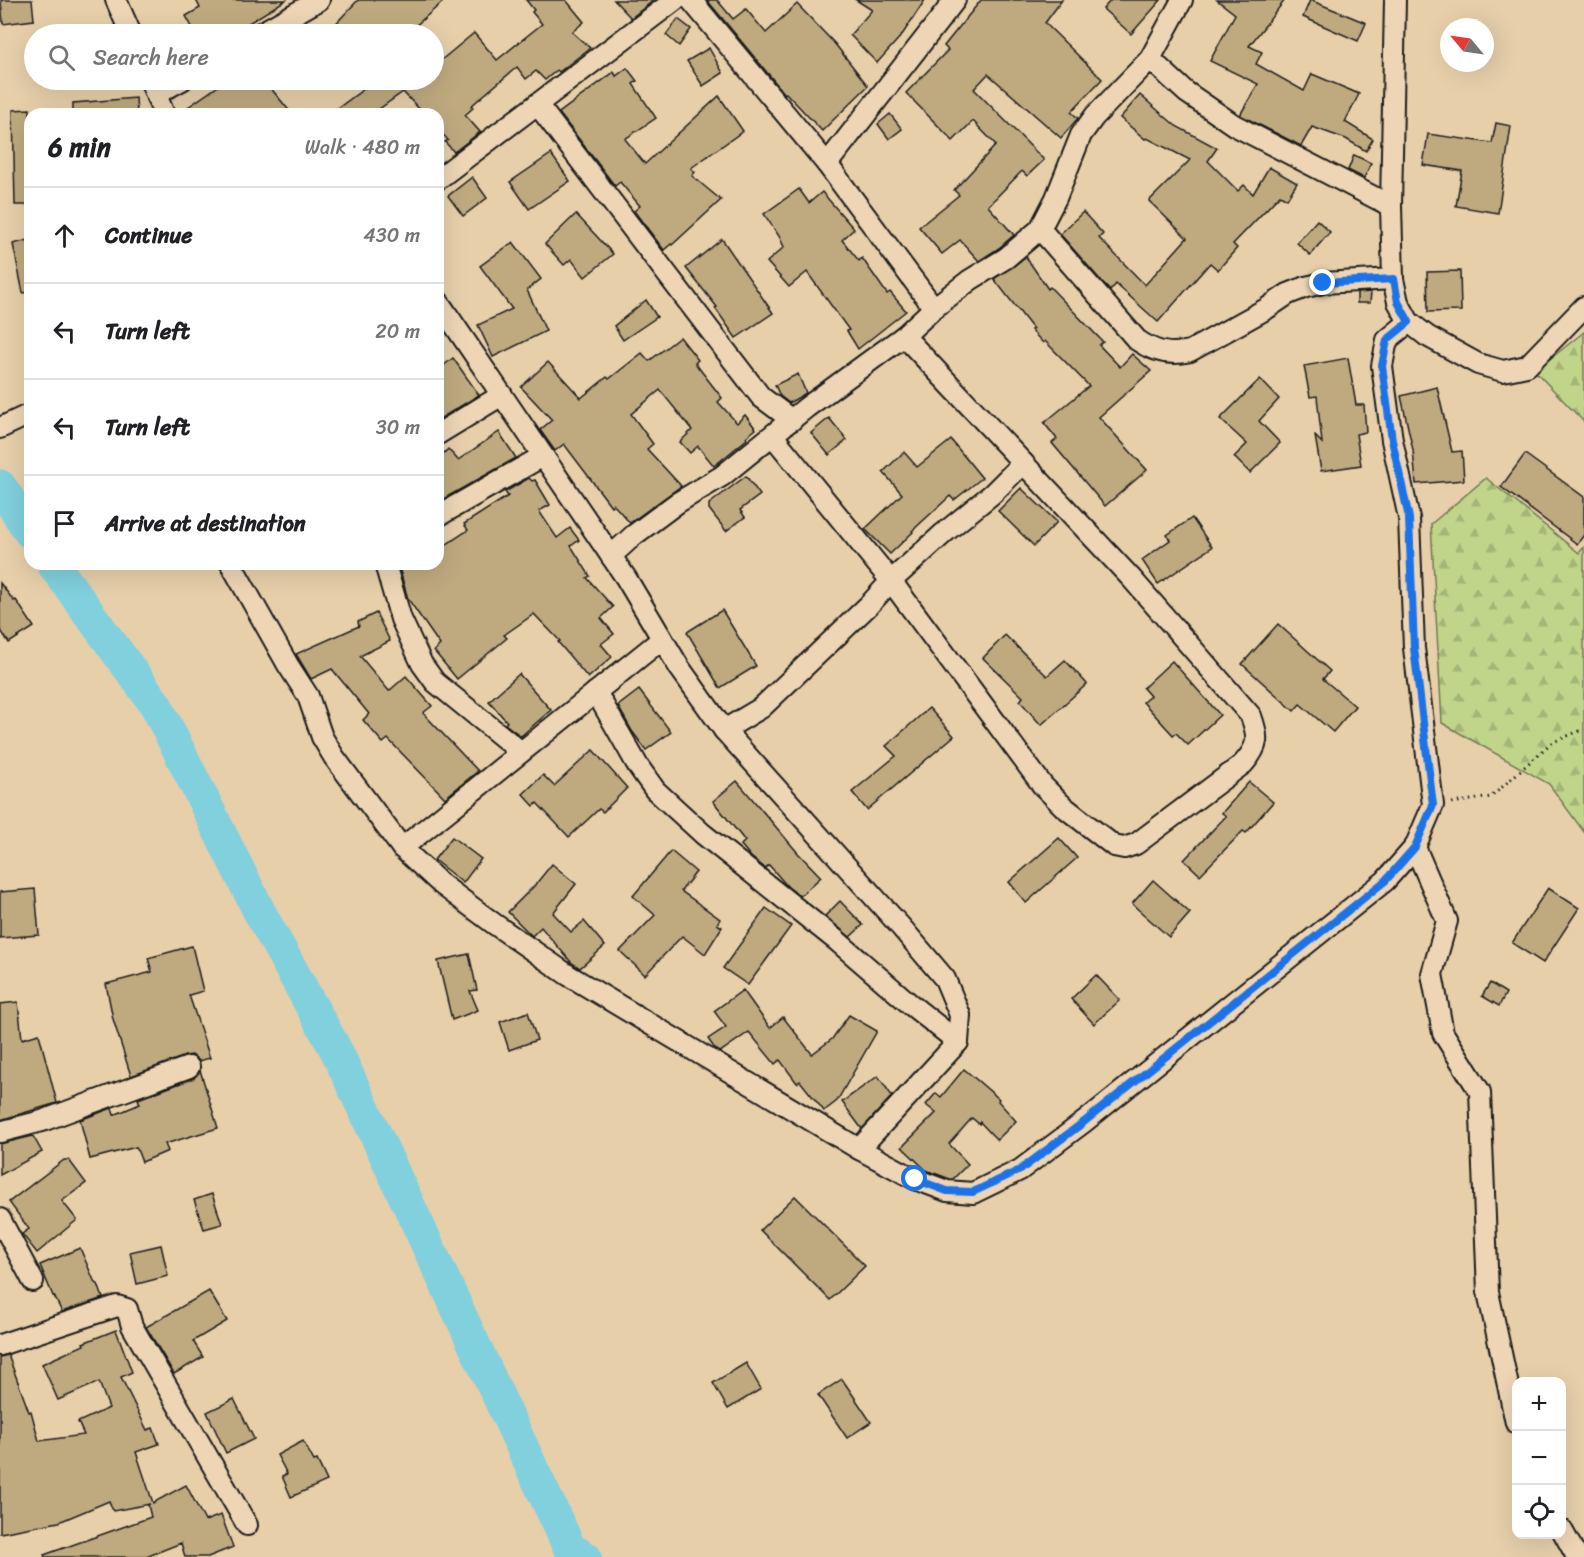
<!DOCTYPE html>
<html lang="en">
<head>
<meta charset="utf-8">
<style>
  body { margin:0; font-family:Sriracha,sans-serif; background:#f2f2f2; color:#202124 }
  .controls { position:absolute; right:18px; bottom:18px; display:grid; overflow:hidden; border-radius:12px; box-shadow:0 6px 24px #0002 }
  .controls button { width:54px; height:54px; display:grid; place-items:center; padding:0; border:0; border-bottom:2px solid #e0e0e0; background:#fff; color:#202124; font:30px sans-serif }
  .compass { position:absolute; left:1440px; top:18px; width:54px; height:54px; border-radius:50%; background:#fff; box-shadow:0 6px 24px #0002; rotate:299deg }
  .stop { position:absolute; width:18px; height:18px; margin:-14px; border:4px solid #1a73e8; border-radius:50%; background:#fff }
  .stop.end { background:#1a73e8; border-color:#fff; box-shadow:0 2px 6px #0008 }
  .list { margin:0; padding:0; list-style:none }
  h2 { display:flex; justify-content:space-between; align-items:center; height:78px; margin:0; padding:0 24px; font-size:26px }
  h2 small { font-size:20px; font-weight:400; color:#757577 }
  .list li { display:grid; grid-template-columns:39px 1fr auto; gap:18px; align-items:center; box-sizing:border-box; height:96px; padding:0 24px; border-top:2px solid #e0e0e0 }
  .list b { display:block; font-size:22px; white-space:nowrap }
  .list em { font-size:20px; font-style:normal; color:#757577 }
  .icon { flex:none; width:33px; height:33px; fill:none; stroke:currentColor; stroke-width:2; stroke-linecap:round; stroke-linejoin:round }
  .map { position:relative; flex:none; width:1584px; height:1557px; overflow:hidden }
  .search { position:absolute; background:#fff; box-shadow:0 6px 24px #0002; left:24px; top:24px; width:420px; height:66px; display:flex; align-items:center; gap:15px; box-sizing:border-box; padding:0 21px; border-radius:33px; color:#757577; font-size:22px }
  .panel { position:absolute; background:#fff; box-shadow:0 6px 24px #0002; left:24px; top:108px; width:420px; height:462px; border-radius:18px }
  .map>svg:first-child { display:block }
  .forest { fill:url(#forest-firs); stroke:#6e7853; stroke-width:1.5 }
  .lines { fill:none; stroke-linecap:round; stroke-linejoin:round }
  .river { stroke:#81d0dd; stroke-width:33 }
  .building { fill:#bfa97f; stroke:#1c1c1c; stroke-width:1.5 }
  .minor-casing { stroke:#1c1c1c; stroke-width:24 }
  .path { stroke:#1c1c1c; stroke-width:3; stroke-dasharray:1.5 4.5; stroke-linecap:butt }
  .minor { stroke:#edd5b5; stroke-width:20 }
  .route { stroke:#1a73e8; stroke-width:8 }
</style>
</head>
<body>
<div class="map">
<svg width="1584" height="1557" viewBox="0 0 1584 1557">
  <defs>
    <pattern id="forest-firs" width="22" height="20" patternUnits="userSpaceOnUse" patternTransform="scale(1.5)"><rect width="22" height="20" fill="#c0d58a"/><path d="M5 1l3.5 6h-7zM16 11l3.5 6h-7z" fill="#a4b676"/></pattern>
  </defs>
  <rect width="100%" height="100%" fill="#e7cfaa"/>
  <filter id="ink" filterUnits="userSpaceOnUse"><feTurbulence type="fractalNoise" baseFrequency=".0167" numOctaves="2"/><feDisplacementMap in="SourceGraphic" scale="12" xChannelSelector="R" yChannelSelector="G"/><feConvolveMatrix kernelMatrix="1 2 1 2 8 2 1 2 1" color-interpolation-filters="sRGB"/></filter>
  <g filter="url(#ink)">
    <g class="forest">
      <path d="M 1584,332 L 1584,422 L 1535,371 Z"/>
      <path d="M 1486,478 L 1579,553 L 1584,547 L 1584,832 L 1549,784 L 1442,723 L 1431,524 Z"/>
    </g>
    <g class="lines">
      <g class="river">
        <path d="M 0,486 L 30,532"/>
        <path d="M 53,564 L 156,705 L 260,913 L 337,1052 L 570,1549 L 585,1557"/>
      </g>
    </g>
    <g class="building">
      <path d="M 1,0 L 32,0 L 34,20 L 3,24 Z"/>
      <path d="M 196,0 L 286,0 L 244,26 L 242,24 L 223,34 L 196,34 L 186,16 L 200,8 Z"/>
      <path d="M 358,0 L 445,0 L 406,34 L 326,34 Z"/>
      <path d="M 526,0 L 566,0 L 584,22 L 572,32 L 590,48 L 559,72 L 557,70 L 545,80 L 536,71 L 526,79 L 517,67 L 471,106 L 473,108 L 465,115 L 480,132 L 454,152 L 445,142 L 448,140 L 438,129 L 438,114 L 424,114 L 403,92 L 372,114 L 330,114 L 376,80 L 434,80 L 434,66 L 474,33 L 497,60 L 542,24 L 532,12 L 534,10 Z"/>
      <path d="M 614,0 L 654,0 L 631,18 Z"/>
      <path d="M 707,0 L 717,0 L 733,19 L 746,9 L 766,33 L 797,4 L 835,44 L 868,86 L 822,131 L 786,93 L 785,94 Z"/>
      <path d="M 856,0 L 925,0 L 902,35 L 877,63 L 850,35 L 872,10 Z"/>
      <path d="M 981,0 L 1062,0 L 1045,23 L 1102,79 L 1071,112 L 1078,118 L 1061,138 L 988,74 L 974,89 L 1044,160 L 1027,176 L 1022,171 L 988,206 L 1014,235 L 999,248 L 979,261 L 960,240 L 942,254 L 919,227 L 959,195 L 954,190 L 996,145 L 973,121 L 953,141 L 906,93 L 948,50 L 944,46 Z"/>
      <path d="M 1111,0 L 1161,0 L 1131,34 L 1103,9 Z"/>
      <path d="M 1217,0 L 1285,0 L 1249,46 L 1262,52 L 1256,64 L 1304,91 L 1312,74 L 1359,94 L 1345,122 L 1373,139 L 1366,151 L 1346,139 L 1312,127 L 1301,146 L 1240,115 L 1258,84 L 1210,61 L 1235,14 Z"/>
      <path d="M 1310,0 L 1366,23 L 1358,41 L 1303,17 Z"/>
      <path d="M 678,19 L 691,29 L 679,46 L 666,35 Z"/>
      <path d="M 709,48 L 723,73 L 703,86 L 687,61 Z"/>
      <path d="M 627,68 L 637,81 L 633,84 L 656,118 L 625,139 L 645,164 L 719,96 L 743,131 L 691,168 L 695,172 L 692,176 L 721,200 L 672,245 L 671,244 L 664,250 L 634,211 L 640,206 L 620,182 L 615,186 L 559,113 L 614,72 L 616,76 Z"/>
      <path d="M 227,80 L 264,80 L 292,114 L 178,114 Z"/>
      <path d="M 1140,95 L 1176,126 L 1217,148 L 1208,161 L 1238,191 L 1244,185 L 1253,194 L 1269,167 L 1297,183 L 1287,199 L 1280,195 L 1233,244 L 1237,248 L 1218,270 L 1210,263 L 1158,322 L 1116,284 L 1110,291 L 1060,234 L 1083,212 L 1103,234 L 1099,238 L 1145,285 L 1187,238 L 1149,201 L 1190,160 L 1147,138 L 1145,139 L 1120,118 Z"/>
      <path d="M 136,98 L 137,114 L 73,114 L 73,103 Z"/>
      <path d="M 30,109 L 29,205 L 15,205 L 13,110 Z"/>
      <path d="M 890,114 L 902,129 L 889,139 L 878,124 Z"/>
      <path d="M 1496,123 L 1511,126 L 1498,213 L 1456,206 L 1462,171 L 1423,165 L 1428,134 L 1492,143 Z"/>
      <path d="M 551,154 L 570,181 L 529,209 L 510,182 Z"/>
      <path d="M 1354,155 L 1371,163 L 1364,178 L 1348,170 Z"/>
      <path d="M 472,177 L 487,198 L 463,216 L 448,196 Z"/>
      <path d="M 799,189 L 809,203 L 822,192 L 854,229 L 842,240 L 859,261 L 862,258 L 887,294 L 890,292 L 906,311 L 858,349 L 847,331 L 849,330 L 807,272 L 789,287 L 767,262 L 784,247 L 779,236 L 764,214 Z"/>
      <path d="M 576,214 L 613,254 L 585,277 L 571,259 L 564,265 L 545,244 Z"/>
      <path d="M 1317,220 L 1330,232 L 1310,255 L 1297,243 Z"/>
      <path d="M 722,239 L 773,313 L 736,338 L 715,308 L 717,307 L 686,268 Z"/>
      <path d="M 28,240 L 30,251 L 30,292 L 23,293 L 13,244 Z"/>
      <path d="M 513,242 L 541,279 L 527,290 L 546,331 L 493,357 L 478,325 L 512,309 L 480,266 Z"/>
      <path d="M 1026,257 L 1048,289 L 1050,287 L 1103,342 L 1099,345 L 1120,367 L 1132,354 L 1151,371 L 1099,417 L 1147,470 L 1105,506 L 1052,443 L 1057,439 L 1044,423 L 1089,386 L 1045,341 L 1043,343 L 1031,330 L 1033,329 L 994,279 Z"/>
      <path d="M 1460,271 L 1461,311 L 1428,312 L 1427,272 Z"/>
      <path d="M 1371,292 L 1370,303 L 1357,303 L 1357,293 Z"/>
      <path d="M 646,300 L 657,317 L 623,340 L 614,326 Z"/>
      <path d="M 680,337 L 698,360 L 695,363 L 722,398 L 718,402 L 737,423 L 745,415 L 756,429 L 746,437 L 747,439 L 714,466 L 698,446 L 690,453 L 680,442 L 692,430 L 660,390 L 631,414 L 653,444 L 647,449 L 681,486 L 630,523 L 613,504 L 611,506 L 564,444 L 555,451 L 540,430 L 552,420 L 521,387 L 548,362 L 581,398 L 607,377 L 609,379 L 642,353 L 649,361 Z"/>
      <path d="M 453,358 L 479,395 L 438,420 L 438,370 Z"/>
      <path d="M 1348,358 L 1356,405 L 1364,405 L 1366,432 L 1356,434 L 1361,465 L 1321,471 L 1315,436 L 1322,443 L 1317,396 L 1310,397 L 1304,366 Z"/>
      <path d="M 798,374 L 806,393 L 789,403 L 780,396 L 775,385 Z"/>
      <path d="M 1260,379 L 1279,399 L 1259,421 L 1280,443 L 1250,473 L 1234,457 L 1247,444 L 1220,419 Z"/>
      <path d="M 1437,387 L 1452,452 L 1462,451 L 1464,480 L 1416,484 L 1413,450 L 1401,396 Z"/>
      <path d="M 829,418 L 847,440 L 829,455 L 811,433 Z"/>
      <path d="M 499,432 L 516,458 L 438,502 L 438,459 L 448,449 L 458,460 Z"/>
      <path d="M 951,440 L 982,478 L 954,500 L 950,496 L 912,531 L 913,532 L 890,554 L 865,529 L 902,494 L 883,472 L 904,452 L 917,467 Z"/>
      <path d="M 1525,454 L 1584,497 L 1584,535 L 1577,544 L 1501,487 Z"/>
      <path d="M 746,476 L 760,495 L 740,510 L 745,517 L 726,531 L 709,509 L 709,504 Z"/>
      <path d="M 529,478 L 532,481 L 535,480 L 550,505 L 539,511 L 557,538 L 570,528 L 579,540 L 571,546 L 590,576 L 587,578 L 613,607 L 601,618 L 614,634 L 601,644 L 612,657 L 588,678 L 558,642 L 560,641 L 534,614 L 504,635 L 507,638 L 457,679 L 434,651 L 440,645 L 408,599 L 398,564 L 438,564 L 438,550 L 468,530 L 464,524 L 508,496 L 505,492 Z"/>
      <path d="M 1021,488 L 1057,522 L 1034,546 L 998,511 Z"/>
      <path d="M 1192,518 L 1212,547 L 1158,584 L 1142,560 L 1170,540 L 1167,535 Z"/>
      <path d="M 0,583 L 14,601 L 16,600 L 34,627 L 9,643 L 0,629 Z"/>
      <path d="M 722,610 L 756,666 L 720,688 L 687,632 Z"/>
      <path d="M 376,613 L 390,641 L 360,656 L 389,691 L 406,676 L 432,706 L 423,713 L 478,771 L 445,798 L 388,739 L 383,743 L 363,720 L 369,714 L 332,669 L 311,679 L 296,654 L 359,626 L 358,622 Z"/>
      <path d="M 1278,624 L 1330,671 L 1323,679 L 1355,706 L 1333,732 L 1300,704 L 1294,711 L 1242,664 Z"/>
      <path d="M 1005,635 L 1047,676 L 1065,660 L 1087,684 L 1041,725 L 1020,701 L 1023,697 L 983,658 Z"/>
      <path d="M 1172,661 L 1220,715 L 1188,745 L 1176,733 L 1173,735 L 1143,702 L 1150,696 L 1143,688 Z"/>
      <path d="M 519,674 L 551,710 L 521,736 L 505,724 L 507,722 L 489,701 Z"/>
      <path d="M 639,690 L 671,732 L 646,750 L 632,731 L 618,706 Z"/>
      <path d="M 929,708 L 954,736 L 867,810 L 852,792 L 896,756 L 886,746 Z"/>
      <path d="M 593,750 L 627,788 L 603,812 L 599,809 L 569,837 L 537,803 L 534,806 L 523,794 L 543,775 L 554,786 Z"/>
      <path d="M 737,781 L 798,853 L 821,877 L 800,896 L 788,887 L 769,865 L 765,868 L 751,857 L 741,845 L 745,841 L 713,801 Z"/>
      <path d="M 1249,782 L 1273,802 L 1246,833 L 1243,831 L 1200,875 L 1184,860 L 1226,816 L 1222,813 Z"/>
      <path d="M 452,837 L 481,859 L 463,883 L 434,860 Z"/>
      <path d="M 1059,838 L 1077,858 L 1026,903 L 1009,882 Z"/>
      <path d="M 671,851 L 696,872 L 681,891 L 720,919 L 717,924 L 722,927 L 705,954 L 682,936 L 645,975 L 620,951 L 655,915 L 633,896 Z"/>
      <path d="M 552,864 L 576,884 L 553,913 L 571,932 L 584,921 L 605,946 L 580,968 L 571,962 L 541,927 L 532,936 L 508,912 L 535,885 Z"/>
      <path d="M 1153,880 L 1190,913 L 1169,937 L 1132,904 Z"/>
      <path d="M 1548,888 L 1579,908 L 1543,963 L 1512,943 Z"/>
      <path d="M 35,889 L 39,935 L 0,938 L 0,892 Z"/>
      <path d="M 840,901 L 863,925 L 850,937 L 825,916 Z"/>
      <path d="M 766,908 L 791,926 L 748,985 L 723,968 Z"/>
      <path d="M 192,946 L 203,991 L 189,995 L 210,1058 L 199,1061 L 192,1055 L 185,1056 L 131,1076 L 113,1019 L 106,984 L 152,972 L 148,958 Z"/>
      <path d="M 469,954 L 477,990 L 470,991 L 478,1010 L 452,1020 L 438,961 Z"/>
      <path d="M 1096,975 L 1120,1000 L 1094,1024 L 1071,999 Z"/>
      <path d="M 1490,983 L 1506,993 L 1499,1006 L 1482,996 Z"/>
      <path d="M 743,990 L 770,1028 L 783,1017 L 812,1054 L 832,1039 L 849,1015 L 877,1031 L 837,1101 L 824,1111 L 800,1081 L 797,1083 L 780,1060 L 775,1064 L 749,1032 L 720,1052 L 715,1049 L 708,1039 L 726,1027 L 714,1011 Z"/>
      <path d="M 18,1002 L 22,1039 L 39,1034 L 57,1103 L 0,1120 L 0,1004 Z"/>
      <path d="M 528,1012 L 537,1040 L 509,1050 L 500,1022 Z"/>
      <path d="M 964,1069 L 999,1099 L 998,1101 L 1016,1121 L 997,1140 L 980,1122 L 979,1124 L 972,1118 L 949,1144 L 968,1164 L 953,1179 L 950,1179 L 926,1170 L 902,1147 L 936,1113 L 926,1105 L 936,1093 L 941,1097 Z"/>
      <path d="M 200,1070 L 218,1128 L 165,1144 L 168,1151 L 142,1162 L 136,1147 L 90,1159 L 80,1120 L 112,1108 L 114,1115 L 140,1104 L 138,1099 L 194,1078 Z"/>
      <path d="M 878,1076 L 892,1096 L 862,1129 L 842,1102 Z"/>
      <path d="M 33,1136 L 42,1152 L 0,1175 L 0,1144 Z"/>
      <path d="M 64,1160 L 69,1160 L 86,1183 L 62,1201 L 77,1220 L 37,1253 L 22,1234 L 29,1229 L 9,1202 Z"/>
      <path d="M 212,1194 L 222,1224 L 204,1229 L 194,1200 Z"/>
      <path d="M 795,1196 L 865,1266 L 830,1300 L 760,1230 Z"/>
      <path d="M 161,1245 L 168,1276 L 137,1284 L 130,1252 Z"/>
      <path d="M 80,1248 L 95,1283 L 98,1284 L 103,1298 L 62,1312 L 54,1296 L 53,1296 L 40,1265 Z"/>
      <path d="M 209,1291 L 227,1321 L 193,1341 L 203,1357 L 174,1374 L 146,1327 Z"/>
      <path d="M 116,1330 L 132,1372 L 121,1377 L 147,1430 L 153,1428 L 159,1444 L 136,1452 L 153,1503 L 186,1485 L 205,1521 L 221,1515 L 233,1547 L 208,1557 L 185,1557 L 181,1543 L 146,1557 L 45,1557 L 44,1555 L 151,1517 L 148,1505 L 150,1504 L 113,1511 L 109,1501 L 59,1522 L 0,1533 L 0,1357 L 8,1355 L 29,1412 L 31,1411 L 39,1441 L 84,1435 L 78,1422 L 109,1408 L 99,1382 L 58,1400 L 42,1364 L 84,1345 L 83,1343 Z"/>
      <path d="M 746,1363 L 761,1389 L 728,1409 L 713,1383 Z"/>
      <path d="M 842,1379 L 871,1422 L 847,1438 L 818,1395 Z"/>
      <path d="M 234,1399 L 254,1439 L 226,1453 L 207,1412 Z"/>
      <path d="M 303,1441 L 314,1461 L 317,1460 L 327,1481 L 291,1497 L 282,1476 L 287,1474 L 277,1455 Z"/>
    </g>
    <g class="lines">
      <defs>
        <g id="minor">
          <path d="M 116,0 L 131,34"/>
          <path d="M 691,0 L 827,164 L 934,308"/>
          <path d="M 1395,0 L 1391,206 L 1393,279 L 1398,302 L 1409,322 L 1427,336 L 1478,364 L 1503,371 L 1527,366 L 1584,307"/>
          <path d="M 259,34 L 319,0"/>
          <path d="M 1150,59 L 1186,92 L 1234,125 L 1391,206"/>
          <path d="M 150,80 L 164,114"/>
          <path d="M 156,94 L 182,80"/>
          <path d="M 537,104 L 761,397 L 792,420"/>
          <path d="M 827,164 L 955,0"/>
          <path d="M 438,179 L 675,0"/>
          <path d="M 1040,229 L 1137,340 C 1154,352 1170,356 1190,351 L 1266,309 L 1288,294 L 1306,287 L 1323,283 L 1393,279"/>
          <path d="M 438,301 L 626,578 L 679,667 L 724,730 L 901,927 L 945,979 L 960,1015 L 958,1042 L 859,1149"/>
          <path d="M 0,428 L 30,414"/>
          <path d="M 438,434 L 502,395"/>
          <path d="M 773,436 L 891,581 L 1043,786 L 1063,806 L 1114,846 L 1124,848 L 1136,844 L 1243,764 C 1259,746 1259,738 1251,716 L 1132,579 L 904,336"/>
          <path d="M 438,516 L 543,456"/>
          <path d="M 611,556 L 634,535 L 677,503 L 722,476 L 807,407 L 904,336 L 934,308 L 970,280 L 1006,258 L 1040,229 L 1056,198 L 1081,135 L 1094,117 L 1150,59 L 1182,0"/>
          <path d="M 231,564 L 288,665 L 308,696 L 322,737 L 334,757 L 402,848 L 441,884 L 493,923 L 568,975 L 859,1149 L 915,1179 L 947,1191 L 973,1193 L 1020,1170 L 1084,1122 L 1385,881 L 1415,847 L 1433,805 L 1414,648 L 1409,518 L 1392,440 L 1382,366 L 1387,340 L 1409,322"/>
          <path d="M 385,564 L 401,619 L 422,664 L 435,682 L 521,752"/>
          <path d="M 596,692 L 638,766 L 655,790 L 703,834 L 836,940 L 910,1004 L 958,1042"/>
          <path d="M 724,730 L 761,708 L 869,605 L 891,581 L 944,533 L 992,494 L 1023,463"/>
          <path d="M 1415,847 L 1447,921 L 1432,974 L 1443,1033 L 1480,1092 L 1488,1292 L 1516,1423"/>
          <path d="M 402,848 L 662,639"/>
          <path d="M 0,1132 L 42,1121 L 189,1067"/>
          <path d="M 0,1219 L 33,1281"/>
          <path d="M 0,1345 L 117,1306 L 127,1309 L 132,1326 L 247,1525"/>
          <path d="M 1562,1530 L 1577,1557"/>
        </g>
      </defs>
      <use href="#minor" class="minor-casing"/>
      <path class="path" d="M 1452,803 L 1491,797 L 1551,743 L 1584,729"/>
      <use href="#minor" class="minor"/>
    </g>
  </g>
  <g class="lines" filter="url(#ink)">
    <path class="route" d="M 915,1179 L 947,1191 L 973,1192 L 1020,1170 L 1084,1122 L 1385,881 L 1415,847 L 1433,805 L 1414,648 L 1409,518 L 1392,440 L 1382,366 L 1387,340 L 1409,322 L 1398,302 L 1394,279 L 1323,283"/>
  </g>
</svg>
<div class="controls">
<button>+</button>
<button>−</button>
<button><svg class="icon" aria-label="locate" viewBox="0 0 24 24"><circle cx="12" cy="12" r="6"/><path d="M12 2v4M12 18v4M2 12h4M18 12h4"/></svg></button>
</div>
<svg class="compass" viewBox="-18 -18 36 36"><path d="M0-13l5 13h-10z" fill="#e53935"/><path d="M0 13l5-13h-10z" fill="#757577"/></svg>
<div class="stop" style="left:915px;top:1179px"></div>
<div class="stop end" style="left:1323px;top:283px"></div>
<div class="search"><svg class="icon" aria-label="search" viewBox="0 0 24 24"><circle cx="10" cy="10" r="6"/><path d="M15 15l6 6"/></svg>Search here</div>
<section class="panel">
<h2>6 min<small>Walk · 480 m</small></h2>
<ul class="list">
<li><svg class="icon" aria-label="ahead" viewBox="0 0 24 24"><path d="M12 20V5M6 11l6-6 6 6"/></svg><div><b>Continue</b></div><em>430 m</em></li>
<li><svg class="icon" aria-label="left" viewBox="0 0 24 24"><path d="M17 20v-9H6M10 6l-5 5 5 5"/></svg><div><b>Turn left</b></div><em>20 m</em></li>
<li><svg class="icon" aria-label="left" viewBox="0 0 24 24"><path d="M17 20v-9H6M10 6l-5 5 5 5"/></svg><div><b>Turn left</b></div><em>30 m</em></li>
<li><svg class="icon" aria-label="arrive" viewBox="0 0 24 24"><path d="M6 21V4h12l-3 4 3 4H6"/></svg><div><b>Arrive at destination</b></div></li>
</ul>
</section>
</div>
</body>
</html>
